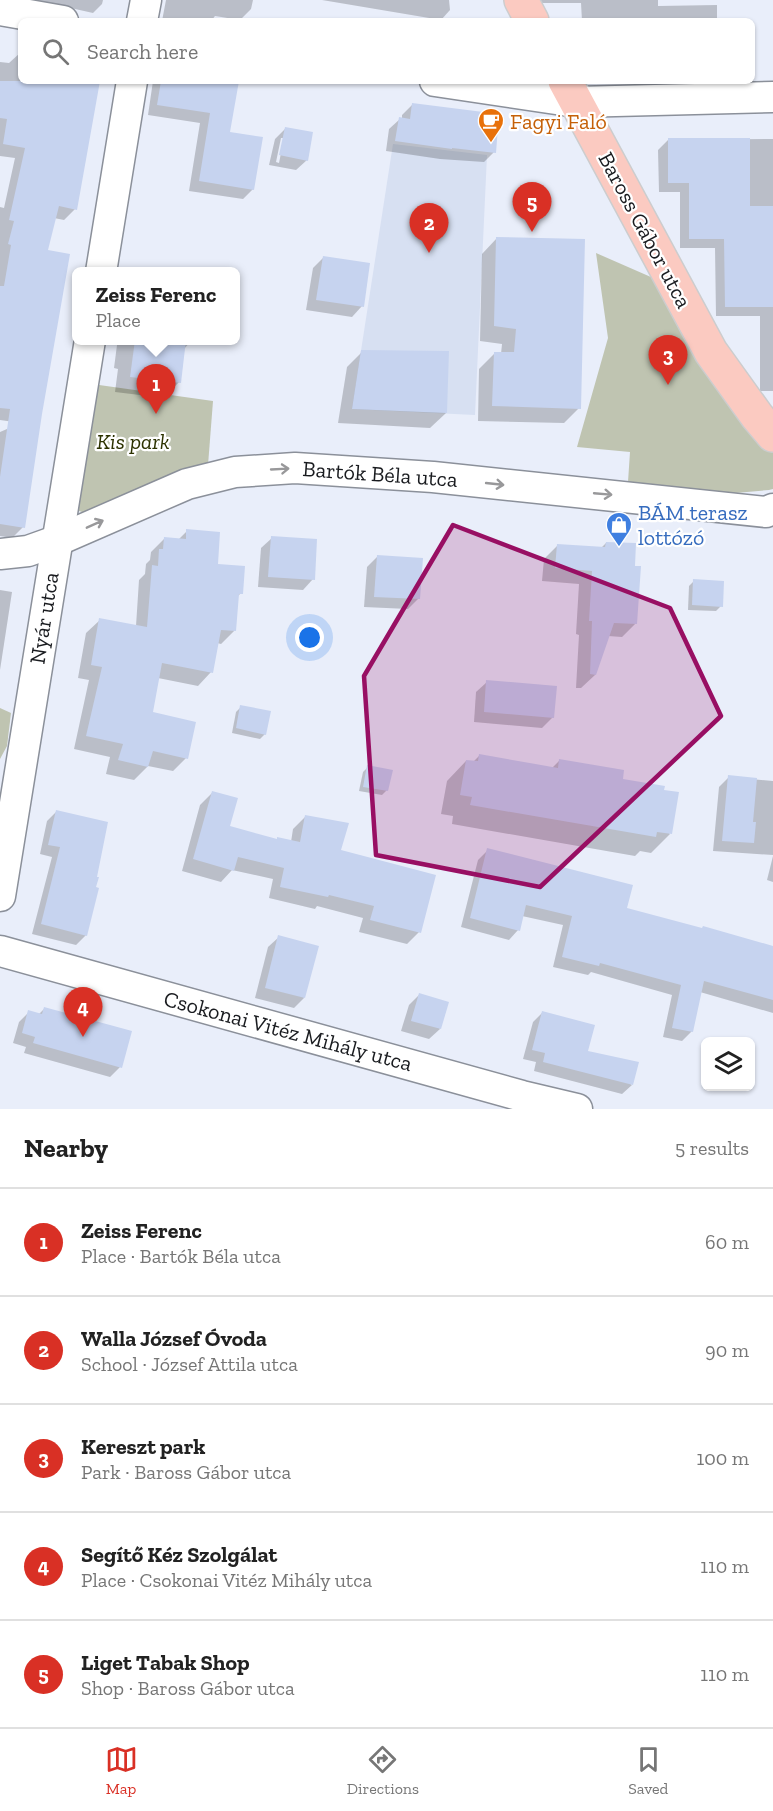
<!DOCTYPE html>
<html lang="en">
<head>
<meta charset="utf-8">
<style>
  body { margin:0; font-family:"Zilla Slab",serif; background:#f6f6f6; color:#222 }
  .controls { position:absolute; right:18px; bottom:18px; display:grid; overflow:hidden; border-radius:9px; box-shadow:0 2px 4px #0004 }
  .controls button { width:54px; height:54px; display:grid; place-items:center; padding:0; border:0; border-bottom:2px solid #e0e0e0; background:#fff; color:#222; font:30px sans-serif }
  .you { position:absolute; left:310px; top:638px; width:21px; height:21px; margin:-15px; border:4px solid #fff; border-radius:50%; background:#1a73e8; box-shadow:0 0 0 9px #1a73e833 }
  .badge { display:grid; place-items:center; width:39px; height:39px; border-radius:50%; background:#d93025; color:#fff; font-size:20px; font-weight:700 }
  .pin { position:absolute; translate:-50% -50px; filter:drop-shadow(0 2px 3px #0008) }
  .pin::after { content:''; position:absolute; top:32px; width:21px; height:18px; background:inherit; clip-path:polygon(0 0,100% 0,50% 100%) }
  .popup { position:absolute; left:72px; top:267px; width:168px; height:78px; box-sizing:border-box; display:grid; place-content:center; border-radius:9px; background:#fff; filter:drop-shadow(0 2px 4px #0005); font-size:20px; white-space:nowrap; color:#767676 }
  .popup b { font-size:22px; color:#222 }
  .popup::after { content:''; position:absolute; left:50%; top:100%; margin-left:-12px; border:12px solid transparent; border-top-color:#fff }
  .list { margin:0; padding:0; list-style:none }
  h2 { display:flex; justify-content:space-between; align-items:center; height:78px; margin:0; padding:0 24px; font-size:26px }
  h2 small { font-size:20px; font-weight:400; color:#767676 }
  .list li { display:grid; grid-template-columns:39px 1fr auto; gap:18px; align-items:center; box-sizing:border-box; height:108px; padding:0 24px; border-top:2px solid #e0e0e0 }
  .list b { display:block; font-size:22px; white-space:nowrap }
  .list p { margin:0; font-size:20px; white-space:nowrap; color:#767676 }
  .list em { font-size:20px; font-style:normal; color:#767676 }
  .icon { flex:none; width:33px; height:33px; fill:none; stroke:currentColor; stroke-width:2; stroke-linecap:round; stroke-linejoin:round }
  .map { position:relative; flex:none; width:773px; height:1109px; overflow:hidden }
  .search { position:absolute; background:#fff; box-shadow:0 2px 4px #0004; left:18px; right:18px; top:18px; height:66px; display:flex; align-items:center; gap:15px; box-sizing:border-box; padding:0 21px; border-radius:9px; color:#767676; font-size:22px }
  .sheet { height:618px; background:#fff }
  nav { display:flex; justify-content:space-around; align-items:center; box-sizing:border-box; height:84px; border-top:2px solid #e0e0e0; background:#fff; font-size:16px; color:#767676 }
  nav a { display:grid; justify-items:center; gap:3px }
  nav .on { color:#d93025 }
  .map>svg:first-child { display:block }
  .built { fill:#d7e0f2 }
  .green { fill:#bfc4b1 }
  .shadow { fill:#0003; fill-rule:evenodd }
  .building { fill:#c6d3ef }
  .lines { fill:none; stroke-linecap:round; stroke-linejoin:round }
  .minor-casing { stroke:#8b909a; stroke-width:33 }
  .major-casing { stroke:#cccdce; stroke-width:36 }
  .minor { stroke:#fff; stroke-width:30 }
  .major { stroke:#fbcac1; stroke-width:33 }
  .oneway { stroke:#98989a }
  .marked { fill:#980f63; fill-opacity:0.2; stroke:#980f63; stroke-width:4.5; stroke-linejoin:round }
  .labels { text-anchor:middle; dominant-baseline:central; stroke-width:4.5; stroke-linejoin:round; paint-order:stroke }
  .food-label { font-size:22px; fill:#c56008; stroke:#fff; text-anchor:start }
  .street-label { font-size:22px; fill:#191b1f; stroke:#fff }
  .park-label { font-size:22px; font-style:italic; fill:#2c3200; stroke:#fff }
  .shop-label { font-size:22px; fill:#366cbe; stroke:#fff; text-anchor:start }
</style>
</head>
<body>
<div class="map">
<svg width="773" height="1109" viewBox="0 0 773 1109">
  <rect width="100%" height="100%" fill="#e9eefa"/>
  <path class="built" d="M 393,144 L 487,155 L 475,415 L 352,409 Z"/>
  <g class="green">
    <path d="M 596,253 L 676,288 L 773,432 L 773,489 L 769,490 L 656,500 L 627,497 L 630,452 L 577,447 L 608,338 Z"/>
    <path d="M 92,384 L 213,401 L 208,465 L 85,513 L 79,511 L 74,504 Z"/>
    <path d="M 0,708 L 11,713 L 7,746 L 0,759 Z"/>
  </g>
  <g class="shadow">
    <path d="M 35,0 L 103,0 L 102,4 L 93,13 Z"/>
    <path d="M 166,0 L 253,0 L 251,9 L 240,20 L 215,16 L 211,21 L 162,21 Z"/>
    <path d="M 322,0 L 449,0 L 450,10 L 441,20 Z"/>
    <path d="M 541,0 L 658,0 L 658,6 L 717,5 L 717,21 L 582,21 L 581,3 L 541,3 Z"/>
    <path d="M 20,53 L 21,81 L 98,81 L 75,209 L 64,220 L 54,218 L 46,252 L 40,414 L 23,527 L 12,538 L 0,536 L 0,432 L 21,423 L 0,420 L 0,207 L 4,208 L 15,158 L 0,156 L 0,62 L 9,63 Z"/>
    <path d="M 153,81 L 237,81 L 228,133 L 253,189 L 243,199 L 189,191 L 200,123 L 148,115 Z"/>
    <path d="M 413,104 L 494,152 L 484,162 L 440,159 L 386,151 L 389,129 L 400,119 L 402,119 L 402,115 Z"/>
    <path d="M 285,129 L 307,160 L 296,170 L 269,165 L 275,139 ZM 281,138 L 284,138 L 279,163 L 276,162 Z"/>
    <path d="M 773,139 L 773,391 L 760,391 L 760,316 L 716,316 L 715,248 L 680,248 L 680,192 L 659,192 L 658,150 L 668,140 Z"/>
    <path d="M 497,238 L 579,408 L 564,423 L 478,421 L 479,369 L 495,353 L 501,354 L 502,344 L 480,341 L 482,254 Z"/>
    <path d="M 323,258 L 362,306 L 352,317 L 306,310 L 313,268 Z"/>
    <path d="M 122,340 L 192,340 L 183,350 L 179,382 L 164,398 L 115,392 L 118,369 L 114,368 L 117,345 Z"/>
    <path d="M 362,352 L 446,413 L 430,428 L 338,423 L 347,367 Z"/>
    <path d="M 187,531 L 241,593 L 237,597 L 235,630 L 221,644 L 217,643 L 211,672 L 198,686 L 158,678 L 151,713 L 186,758 L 173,771 L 148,766 L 134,780 L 106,774 L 110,757 L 74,749 L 89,680 L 78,678 L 86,633 L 100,620 L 136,626 L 139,580 L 145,574 L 146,564 L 150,560 L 151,552 L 164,539 L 178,540 Z"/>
    <path d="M 272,538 L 313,579 L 303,590 L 258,587 L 261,548 Z"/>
    <path d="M 606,543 L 636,623 L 622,637 L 608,636 L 595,675 L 581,688 L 576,688 L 579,635 L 576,634 L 579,584 L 542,581 L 544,559 L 558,545 L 601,548 Z"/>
    <path d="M 377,557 L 419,598 L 408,609 L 364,607 L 367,567 Z"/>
    <path d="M 694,581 L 721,606 L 716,611 L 688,610 L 689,586 Z"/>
    <path d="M 0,590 L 12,592 L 0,670 Z"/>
    <path d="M 487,682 L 553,717 L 542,728 L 474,722 L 476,692 Z"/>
    <path d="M 241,707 L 265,734 L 260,739 L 232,733 L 236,712 Z"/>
    <path d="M 479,756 L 552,768 L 559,761 L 621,780 L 670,834 L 651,853 L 640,851 L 635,856 L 452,824 L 453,816 L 441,814 L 447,781 L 466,761 L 473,762 Z"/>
    <path d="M 368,767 L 387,790 L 382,795 L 359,791 L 363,772 Z"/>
    <path d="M 729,777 L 773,781 L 773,855 L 713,851 L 719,787 Z"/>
    <path d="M 212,793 L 228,827 L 276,840 L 291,842 L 293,829 L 305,817 L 419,932 L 407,944 L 359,932 L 363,918 L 317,906 L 315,909 L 269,898 L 273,879 L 232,870 L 221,882 L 182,871 L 200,805 Z"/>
    <path d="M 57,811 L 86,935 L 76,945 L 32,934 L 52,857 L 40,854 L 47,821 Z"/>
    <path d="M 488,850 L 626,909 L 773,948 L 773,1013 L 700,992 L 692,1031 L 682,1041 L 663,1037 L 672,995 L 591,972 L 588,975 L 553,967 L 563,925 L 522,916 L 518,930 L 509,940 L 461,927 L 478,860 Z"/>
    <path d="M 773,856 L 773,882 L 767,880 Z"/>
    <path d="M 279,937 L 304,998 L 294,1008 L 255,998 L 268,947 Z"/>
    <path d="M 419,995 L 440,1029 L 429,1039 L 401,1031 L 409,1005 Z"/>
    <path d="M 44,1009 L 120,1067 L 110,1077 L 24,1053 L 26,1047 L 13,1043 L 19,1022 L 29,1012 L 39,1014 Z"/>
    <path d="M 542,1013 L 586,1052 L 632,1085 L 622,1094 L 534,1071 L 536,1062 L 523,1059 L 533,1022 Z"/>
  </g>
  <g class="building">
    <path d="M 0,81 L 100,81 L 77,210 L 59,206 L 48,250 L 70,254 L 42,414 L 25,528 L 0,524 L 0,477 L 10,409 L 0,408 L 0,286 L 4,286 L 11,245 L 8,244 L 14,221 L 9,220 L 25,148 L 3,144 L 7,119 L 0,118 Z"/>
    <path d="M 161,81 L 239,81 L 230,132 L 263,137 L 254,190 L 199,181 L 210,113 L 157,105 Z"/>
    <path d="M 412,103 L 499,114 L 496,153 L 452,148 L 452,149 L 395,141 L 399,117 L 410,119 Z"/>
    <path d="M 285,127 L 313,132 L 308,161 L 279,155 Z"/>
    <path d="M 668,138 L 750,138 L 750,206 L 773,206 L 773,307 L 725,307 L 724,239 L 689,239 L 689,183 L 668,183 Z"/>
    <path d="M 496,237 L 585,239 L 581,409 L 492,406 L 494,352 L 514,352 L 516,329 L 494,326 Z"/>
    <path d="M 323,256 L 370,263 L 364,307 L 316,300 Z"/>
    <path d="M 135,340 L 186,340 L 181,383 L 130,377 Z"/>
    <path d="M 361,350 L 449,351 L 447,413 L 352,409 Z"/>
    <path d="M 186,529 L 220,532 L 218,564 L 245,566 L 243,594 L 239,594 L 236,631 L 221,630 L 213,673 L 162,663 L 153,712 L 196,722 L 188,759 L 153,751 L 148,767 L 118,760 L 123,744 L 86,736 L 102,667 L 91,665 L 99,618 L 147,627 L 152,565 L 158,566 L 159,549 L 163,549 L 164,537 L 186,539 Z"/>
    <path d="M 271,536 L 317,539 L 315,580 L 268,577 Z"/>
    <path d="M 606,542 L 636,543 L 635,566 L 641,566 L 637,624 L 614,623 L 596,675 L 590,674 L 592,621 L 589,621 L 592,571 L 555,568 L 557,544 L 605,547 Z"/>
    <path d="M 377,555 L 423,558 L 420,599 L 374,597 Z"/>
    <path d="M 693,579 L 724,581 L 723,607 L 692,605 Z"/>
    <path d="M 486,680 L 557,686 L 554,718 L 484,712 Z"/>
    <path d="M 240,705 L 271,711 L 266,735 L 236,728 Z"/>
    <path d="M 479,754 L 558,768 L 559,759 L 624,770 L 623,779 L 665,786 L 664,790 L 679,792 L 672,834 L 657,832 L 656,837 L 470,805 L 472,797 L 460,795 L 466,760 L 478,761 Z"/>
    <path d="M 367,765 L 393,770 L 388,791 L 363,787 Z"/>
    <path d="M 728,775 L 757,778 L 753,822 L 756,822 L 754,843 L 722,841 Z"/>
    <path d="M 212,791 L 238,798 L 230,826 L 277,839 L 277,837 L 300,842 L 305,815 L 349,823 L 341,850 L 436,875 L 421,933 L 370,920 L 374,906 L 329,895 L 328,897 L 280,887 L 284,868 L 238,857 L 234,871 L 193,859 Z"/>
    <path d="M 56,810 L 108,822 L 97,877 L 99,877 L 96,887 L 99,888 L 87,936 L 41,924 L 60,847 L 48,845 Z"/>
    <path d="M 487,848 L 633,885 L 627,908 L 702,928 L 703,926 L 773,946 L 773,1000 L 704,981 L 693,1032 L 672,1028 L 681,985 L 600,963 L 599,966 L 562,957 L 572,916 L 526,905 L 520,931 L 470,918 Z"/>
    <path d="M 278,935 L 319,946 L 305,998 L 265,988 Z"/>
    <path d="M 419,993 L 449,1002 L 441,1029 L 411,1021 Z"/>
    <path d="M 44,1007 L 132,1031 L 122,1068 L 33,1043 L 35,1037 L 22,1033 L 28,1010 L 42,1014 Z"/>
    <path d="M 542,1011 L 595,1025 L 588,1051 L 639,1062 L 633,1085 L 543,1062 L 545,1053 L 532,1050 Z"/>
  </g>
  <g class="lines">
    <defs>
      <g id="minor">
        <path d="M 0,10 L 63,21"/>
        <path d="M 142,21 L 146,0"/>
        <path d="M 435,81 L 576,102 L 773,97"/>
        <path d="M 101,272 L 132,81"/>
        <path d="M 0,554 L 28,551 L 56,541 L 187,484 L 235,472 L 295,468 L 433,477 L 766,512 L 773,509"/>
        <path d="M 0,896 L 90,340"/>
        <path d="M 0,951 L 522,1096 L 577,1109"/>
      </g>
      <g id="major">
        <path d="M 521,0 L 532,21"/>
        <path d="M 565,81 L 711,352 L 757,416 L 773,435"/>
      </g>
    </defs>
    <use href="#minor" class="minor-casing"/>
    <use href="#major" class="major-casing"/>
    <use href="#minor" class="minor"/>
    <use href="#major" class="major"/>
  </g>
  <defs><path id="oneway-shaft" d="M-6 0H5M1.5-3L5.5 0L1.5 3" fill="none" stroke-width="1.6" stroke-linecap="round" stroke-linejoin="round" transform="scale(1.5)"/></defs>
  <g class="oneway">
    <use href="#oneway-shaft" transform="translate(280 469) rotate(-3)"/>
    <use href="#oneway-shaft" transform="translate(495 484) rotate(6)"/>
    <use href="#oneway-shaft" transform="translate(603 494) rotate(5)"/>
    <use href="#oneway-shaft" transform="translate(95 524) rotate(-24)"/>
  </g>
  <path class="marked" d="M 453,525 L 670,608 L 721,716 L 540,887 L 376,855 L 364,676 Z"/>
  <defs>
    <symbol id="cafe-pin" viewBox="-11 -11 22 30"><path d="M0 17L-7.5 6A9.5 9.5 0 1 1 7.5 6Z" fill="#e8710a" stroke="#fff"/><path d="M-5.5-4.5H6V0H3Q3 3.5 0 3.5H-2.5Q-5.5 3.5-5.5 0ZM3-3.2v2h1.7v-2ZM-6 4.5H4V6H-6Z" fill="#fff"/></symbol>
    <symbol id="shop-pin" viewBox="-11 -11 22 30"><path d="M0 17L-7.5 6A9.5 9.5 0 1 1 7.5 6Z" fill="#3f7fe0" stroke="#fff"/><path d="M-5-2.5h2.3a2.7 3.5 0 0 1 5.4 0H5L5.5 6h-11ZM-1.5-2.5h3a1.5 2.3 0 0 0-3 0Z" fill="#fff"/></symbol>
  </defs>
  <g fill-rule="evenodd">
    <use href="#cafe-pin" x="476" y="106" width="30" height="40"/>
    <use href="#shop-pin" x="604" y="510" width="30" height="40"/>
  </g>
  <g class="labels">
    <g class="food-label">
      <text x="510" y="121">Fagyi Faló</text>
    </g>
    <g class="street-label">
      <text transform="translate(645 230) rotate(62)">Baross Gábor utca</text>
      <text transform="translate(380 474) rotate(4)">Bartók Béla utca</text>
      <text transform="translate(44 618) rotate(-81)">Nyár utca</text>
      <text transform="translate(288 1031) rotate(15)">Csokonai Vitéz Mihály utca</text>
    </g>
    <g class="park-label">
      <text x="133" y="441">Kis park</text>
    </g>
    <g class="shop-label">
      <text x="638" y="512">BÁM terasz<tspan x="638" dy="25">lottózó</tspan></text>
    </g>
  </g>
</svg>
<div class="controls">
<button><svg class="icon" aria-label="layers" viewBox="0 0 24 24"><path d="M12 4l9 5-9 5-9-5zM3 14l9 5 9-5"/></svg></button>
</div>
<div class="you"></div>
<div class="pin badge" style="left:156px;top:414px">1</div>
<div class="popup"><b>Zeiss Ferenc</b>Place</div>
<div class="pin badge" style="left:429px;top:253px">2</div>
<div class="pin badge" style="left:668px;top:385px">3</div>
<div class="pin badge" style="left:83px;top:1037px">4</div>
<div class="pin badge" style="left:532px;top:232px">5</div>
<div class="search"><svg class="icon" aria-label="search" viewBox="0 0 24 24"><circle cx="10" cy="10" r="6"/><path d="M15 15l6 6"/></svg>Search here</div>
</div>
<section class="sheet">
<h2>Nearby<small>5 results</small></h2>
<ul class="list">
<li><span class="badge">1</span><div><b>Zeiss Ferenc</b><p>Place · Bartók Béla utca</p></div><em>60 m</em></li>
<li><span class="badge">2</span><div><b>Walla József Óvoda</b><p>School · József Attila utca</p></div><em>90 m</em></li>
<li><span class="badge">3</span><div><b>Kereszt park</b><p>Park · Baross Gábor utca</p></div><em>100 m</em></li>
<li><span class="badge">4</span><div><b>Segítő Kéz Szolgálat</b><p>Place · Csokonai Vitéz Mihály utca</p></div><em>110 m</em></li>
<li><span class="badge">5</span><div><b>Liget Tabak Shop</b><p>Shop · Baross Gábor utca</p></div><em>110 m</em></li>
</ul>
</section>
<nav>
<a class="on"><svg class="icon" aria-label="map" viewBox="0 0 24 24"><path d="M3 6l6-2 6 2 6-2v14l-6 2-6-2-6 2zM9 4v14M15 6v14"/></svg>Map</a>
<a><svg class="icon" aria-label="directions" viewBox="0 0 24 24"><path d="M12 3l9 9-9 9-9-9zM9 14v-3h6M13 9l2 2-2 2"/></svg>Directions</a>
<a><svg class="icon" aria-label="saved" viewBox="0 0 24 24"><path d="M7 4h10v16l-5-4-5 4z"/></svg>Saved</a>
</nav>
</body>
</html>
